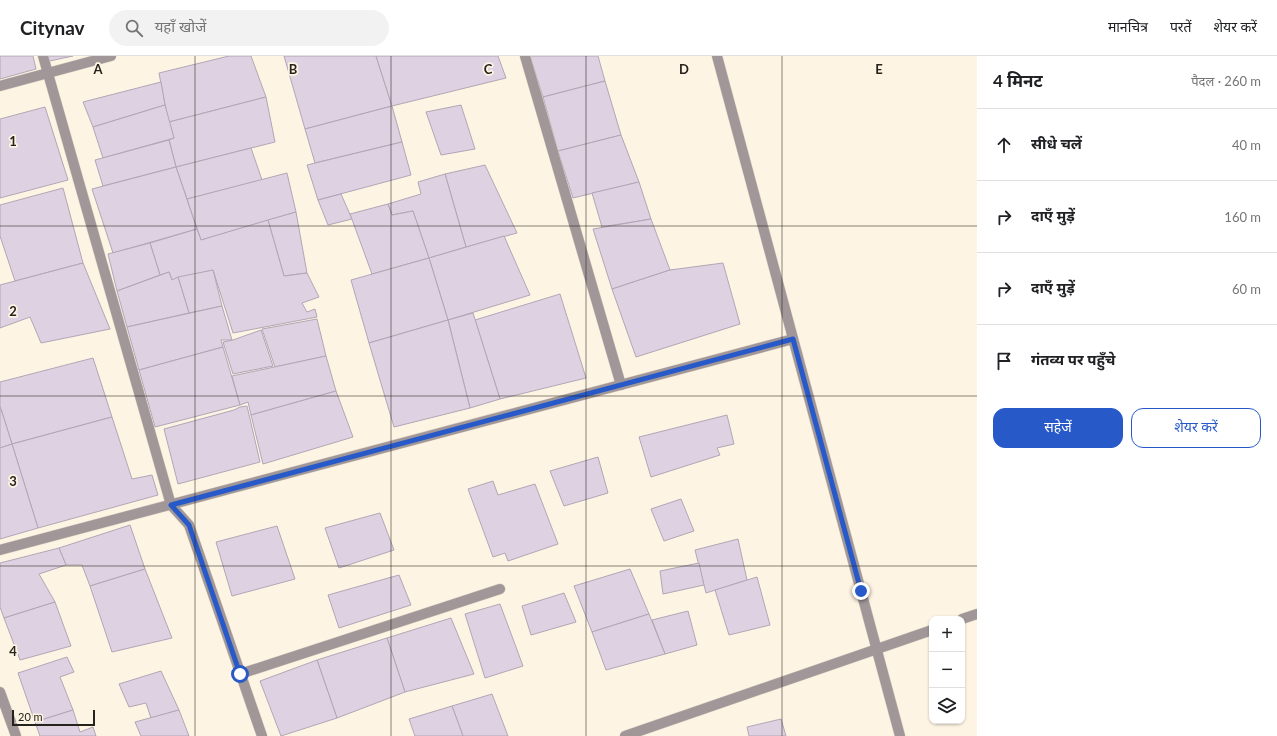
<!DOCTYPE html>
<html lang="hi">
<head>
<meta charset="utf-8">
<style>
  body { margin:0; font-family:Lato,"Noto Sans Devanagari",sans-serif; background:#f2f2f2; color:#202124 }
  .controls { position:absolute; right:12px; bottom:12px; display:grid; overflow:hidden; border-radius:8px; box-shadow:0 1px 3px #0004 }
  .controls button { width:36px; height:36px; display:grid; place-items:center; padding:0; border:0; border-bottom:1px solid #e0e0e0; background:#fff; color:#202124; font:20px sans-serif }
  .scale { position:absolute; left:12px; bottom:10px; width:83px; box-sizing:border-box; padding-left:4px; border:2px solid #26221c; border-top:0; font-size:11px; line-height:14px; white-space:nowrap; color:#26221c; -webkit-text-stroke:3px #fef4e3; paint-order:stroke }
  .stop { position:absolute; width:12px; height:12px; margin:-9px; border:3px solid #275ac8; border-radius:50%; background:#fff }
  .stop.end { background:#275ac8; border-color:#fff; box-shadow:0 1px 4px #0008 }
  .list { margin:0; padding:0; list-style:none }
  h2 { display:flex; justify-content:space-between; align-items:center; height:52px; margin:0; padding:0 16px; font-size:17px }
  h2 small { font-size:13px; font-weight:400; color:#757577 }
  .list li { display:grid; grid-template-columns:26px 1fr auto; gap:12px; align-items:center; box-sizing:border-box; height:72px; padding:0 16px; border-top:1px solid #e0e0e0 }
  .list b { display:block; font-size:15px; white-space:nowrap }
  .list em { font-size:13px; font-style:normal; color:#757577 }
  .actions { display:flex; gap:8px; padding:12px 16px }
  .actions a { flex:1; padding:9px 0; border:1px solid #275ac8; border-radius:12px; text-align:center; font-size:14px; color:#275ac8 }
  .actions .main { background:#275ac8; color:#fff }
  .icon { flex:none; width:22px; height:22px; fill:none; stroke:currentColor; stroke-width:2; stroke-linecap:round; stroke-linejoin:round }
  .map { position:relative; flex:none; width:977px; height:680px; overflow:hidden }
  header { display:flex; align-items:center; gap:24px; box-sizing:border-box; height:56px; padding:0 20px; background:#fff; border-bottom:1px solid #e0e0e0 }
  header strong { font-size:19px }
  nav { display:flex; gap:22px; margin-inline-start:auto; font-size:14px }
  .search { width:280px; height:36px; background:#f2f2f2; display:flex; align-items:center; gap:10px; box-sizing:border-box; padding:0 14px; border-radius:22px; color:#757577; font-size:15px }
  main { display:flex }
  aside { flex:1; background:#fff }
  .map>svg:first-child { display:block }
  .building { fill:#ded2e2; stroke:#b2a6b6 }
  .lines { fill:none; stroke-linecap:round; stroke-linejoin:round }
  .minor-casing { stroke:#dbd2c3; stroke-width:11 }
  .minor { stroke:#a19799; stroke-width:10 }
  .route { stroke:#275ac8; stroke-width:5 }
  .grid { fill:none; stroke:#26221c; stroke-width:1; stroke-opacity:0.55 }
  .grid-label { font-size:13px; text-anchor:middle; font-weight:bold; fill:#26221c; stroke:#fef4e3; stroke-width:3.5; stroke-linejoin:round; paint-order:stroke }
</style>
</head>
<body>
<header>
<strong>Citynav</strong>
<div class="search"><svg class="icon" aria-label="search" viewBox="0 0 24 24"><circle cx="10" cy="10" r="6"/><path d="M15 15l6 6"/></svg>यहाँ खोजें</div>
<nav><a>मानचित्र</a><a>परतें</a><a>शेयर करें</a></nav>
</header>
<main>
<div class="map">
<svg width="977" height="680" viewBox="0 0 977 680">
  <rect width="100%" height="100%" fill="#fef4e3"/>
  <g class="building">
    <path d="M 0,0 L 33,0 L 36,13 L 0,23 Z"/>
    <path d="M 44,0 L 73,0 L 45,6 Z"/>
    <path d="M 229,0 L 251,0 L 266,41 L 169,66 L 165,49 L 159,17 Z"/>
    <path d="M 284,0 L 376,0 L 392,50 L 305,73 Z"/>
    <path d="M 376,0 L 498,0 L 506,22 L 392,50 Z"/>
    <path d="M 530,0 L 598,0 L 605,25 L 543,41 Z"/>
    <path d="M 605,25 L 621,79 L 558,95 L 543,41 Z"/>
    <path d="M 161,26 L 165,49 L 93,71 L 83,46 Z"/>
    <path d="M 266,41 L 275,86 L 176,111 L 169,84 L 174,82 L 169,66 Z"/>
    <path d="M 165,49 L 174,82 L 103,102 L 93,71 Z"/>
    <path d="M 461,49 L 475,93 L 441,99 L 426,56 Z"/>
    <path d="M 392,50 L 402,86 L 315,107 L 305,73 Z"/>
    <path d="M 45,51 L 68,124 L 0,142 L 0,63 Z"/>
    <path d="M 621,79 L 639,126 L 573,142 L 558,95 Z"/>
    <path d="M 169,84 L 176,111 L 103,130 L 95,104 Z"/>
    <path d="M 402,86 L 411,119 L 318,144 L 307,109 Z"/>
    <path d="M 251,92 L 262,124 L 187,143 L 176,111 Z"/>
    <path d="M 485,109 L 517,177 L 466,191 L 445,118 Z"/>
    <path d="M 176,111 L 197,173 L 113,197 L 92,133 Z"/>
    <path d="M 287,117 L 296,156 L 201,184 L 187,143 Z"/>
    <path d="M 445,118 L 466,191 L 429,202 L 413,155 L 392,159 L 388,148 L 421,138 L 418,126 Z"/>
    <path d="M 639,126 L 651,163 L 602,171 L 592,137 Z"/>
    <path d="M 63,132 L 83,207 L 15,225 L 0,180 L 0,149 Z"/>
    <path d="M 341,138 L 352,163 L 328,169 L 318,144 Z"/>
    <path d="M 388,148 L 392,159 L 413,155 L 429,202 L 372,218 L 350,158 Z"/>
    <path d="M 296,156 L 307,217 L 284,220 L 268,164 Z"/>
    <path d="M 651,163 L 670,214 L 612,233 L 593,173 Z"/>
    <path d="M 268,164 L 284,220 L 307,217 L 319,241 L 302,247 L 307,256 L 315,253 L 317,261 L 233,277 L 213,214 L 172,224 L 169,216 L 160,219 L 150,187 L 197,173 L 201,184 Z"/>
    <path d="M 504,180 L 530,239 L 448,264 L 429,202 Z"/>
    <path d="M 150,187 L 160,219 L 117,235 L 108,198 Z"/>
    <path d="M 429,202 L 448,264 L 369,287 L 351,224 Z"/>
    <path d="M 83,207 L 110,273 L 41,287 L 30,261 L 0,272 L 0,229 Z"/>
    <path d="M 723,207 L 740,268 L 636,301 L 612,233 L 670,214 Z"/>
    <path d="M 213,214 L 222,250 L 189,257 L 178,221 Z"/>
    <path d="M 169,216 L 172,224 L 178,221 L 189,257 L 127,271 L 117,235 Z"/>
    <path d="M 560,238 L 586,322 L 500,343 L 475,264 Z"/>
    <path d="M 222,250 L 232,284 L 221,284 L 223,291 L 139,314 L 127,271 Z"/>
    <path d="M 473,257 L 500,343 L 470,352 L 448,264 Z"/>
    <path d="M 317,263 L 326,300 L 275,311 L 262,273 Z"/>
    <path d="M 448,264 L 470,352 L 394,371 L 369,287 Z"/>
    <path d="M 261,274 L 273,310 L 233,318 L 223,286 L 233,284 Z"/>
    <path d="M 223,291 L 240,349 L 155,371 L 139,314 Z"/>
    <path d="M 326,300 L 336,335 L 251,359 L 248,346 L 240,349 L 232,320 Z"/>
    <path d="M 93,302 L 112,361 L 12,388 L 0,350 L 0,326 Z"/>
    <path d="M 336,335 L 353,381 L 263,408 L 251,359 Z"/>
    <path d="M 247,350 L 260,406 L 178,428 L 164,373 L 234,354 L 240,351 Z"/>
    <path d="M 0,353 L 1,353 L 12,388 L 0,392 Z"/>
    <path d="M 727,359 L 734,388 L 717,392 L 720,399 L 651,421 L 639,381 Z"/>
    <path d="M 112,361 L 132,423 L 152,419 L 158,439 L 38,472 L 12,388 Z"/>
    <path d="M 12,388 L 38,472 L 0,483 L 0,392 Z"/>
    <path d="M 598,401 L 608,437 L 564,450 L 550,415 Z"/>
    <path d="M 493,425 L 498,439 L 535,428 L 558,488 L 508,505 L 505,497 L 493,501 L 468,433 Z"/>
    <path d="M 681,443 L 694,475 L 664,485 L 651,453 Z"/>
    <path d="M 380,457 L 394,494 L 339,512 L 325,472 Z"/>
    <path d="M 130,469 L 145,513 L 90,530 L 82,509 L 66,509 L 59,492 Z"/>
    <path d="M 277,470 L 295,523 L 232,540 L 216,486 Z"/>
    <path d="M 738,483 L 747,524 L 706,537 L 695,494 Z"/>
    <path d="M 59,492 L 66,509 L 39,518 L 55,546 L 4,562 L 0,551 L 0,507 Z"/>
    <path d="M 699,507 L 704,529 L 663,538 L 660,515 Z"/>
    <path d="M 145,513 L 172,582 L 112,596 L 90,530 Z"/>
    <path d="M 630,513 L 649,558 L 592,576 L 574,530 Z"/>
    <path d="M 399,519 L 411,549 L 339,572 L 328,539 Z"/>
    <path d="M 757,521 L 770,569 L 729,579 L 715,534 Z"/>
    <path d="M 564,537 L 576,566 L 531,579 L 522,550 Z"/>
    <path d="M 55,546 L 71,590 L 20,604 L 4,562 Z"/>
    <path d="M 500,548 L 523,610 L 485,622 L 465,558 Z"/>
    <path d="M 688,555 L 697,589 L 665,598 L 652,564 Z"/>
    <path d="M 649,558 L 665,598 L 606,614 L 592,576 Z"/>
    <path d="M 451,562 L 474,618 L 405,636 L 387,582 Z"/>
    <path d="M 387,582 L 405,636 L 337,662 L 317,604 Z"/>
    <path d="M 67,601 L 74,616 L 60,621 L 73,654 L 35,666 L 18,617 Z"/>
    <path d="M 317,604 L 337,662 L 281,680 L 260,625 Z"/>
    <path d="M 161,615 L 179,654 L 151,662 L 146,647 L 129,651 L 119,628 Z"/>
    <path d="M 492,638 L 508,680 L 463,680 L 452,650 Z"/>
    <path d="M 452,650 L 463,680 L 415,680 L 409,663 Z"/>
    <path d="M 73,654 L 80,676 L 93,671 L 96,680 L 40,680 L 35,666 Z"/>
    <path d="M 179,654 L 189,680 L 141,680 L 135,666 Z"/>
    <path d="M 781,663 L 786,680 L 749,680 L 747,671 Z"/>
  </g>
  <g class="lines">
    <defs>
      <g id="minor">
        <path d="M 43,0 L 171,449 L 189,469 L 262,680"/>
        <path d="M 525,0 L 621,329"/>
        <path d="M 717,0 L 900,680"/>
        <path d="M 0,30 L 111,0"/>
        <path d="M 0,494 L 793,283"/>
        <path d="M 962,563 L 977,558"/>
        <path d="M 240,618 L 500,533"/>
        <path d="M 0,636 L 16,680"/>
        <path d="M 625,680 L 932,574"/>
      </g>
    </defs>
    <use href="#minor" class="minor-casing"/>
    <use href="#minor" class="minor"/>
  </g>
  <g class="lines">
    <path class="route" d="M 240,618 L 189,469 L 171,449 L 793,283 L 861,535"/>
  </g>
  <path class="grid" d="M 195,0 L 195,680M 391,0 L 391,680M 586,0 L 586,680M 782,0 L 782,680M 0,170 L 977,170M 0,340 L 977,340M 0,510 L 977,510"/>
  <g class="grid-label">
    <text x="98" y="18">A</text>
    <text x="293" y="18">B</text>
    <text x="488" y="18">C</text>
    <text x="684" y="18">D</text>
    <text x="879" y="18">E</text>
    <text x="13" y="90">1</text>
    <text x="13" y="260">2</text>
    <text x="13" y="430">3</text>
    <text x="13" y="600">4</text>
  </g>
</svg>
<div class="controls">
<button>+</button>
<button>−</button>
<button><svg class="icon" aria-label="layers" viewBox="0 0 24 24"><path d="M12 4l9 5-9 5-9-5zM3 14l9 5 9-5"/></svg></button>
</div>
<div class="scale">20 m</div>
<div class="stop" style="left:240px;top:618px"></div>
<div class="stop end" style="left:861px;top:535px"></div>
</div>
<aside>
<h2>4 मिनट<small>पैदल · 260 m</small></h2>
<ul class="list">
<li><svg class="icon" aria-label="ahead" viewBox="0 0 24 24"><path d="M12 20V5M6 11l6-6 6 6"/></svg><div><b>सीधे चलें</b></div><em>40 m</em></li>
<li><svg class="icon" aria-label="right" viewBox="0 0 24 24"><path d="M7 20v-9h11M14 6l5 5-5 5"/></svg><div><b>दाएँ मुड़ें</b></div><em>160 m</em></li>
<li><svg class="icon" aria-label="right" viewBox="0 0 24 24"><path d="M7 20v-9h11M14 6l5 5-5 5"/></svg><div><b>दाएँ मुड़ें</b></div><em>60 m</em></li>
<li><svg class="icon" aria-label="arrive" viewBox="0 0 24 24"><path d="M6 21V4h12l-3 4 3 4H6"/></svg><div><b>गंतव्य पर पहुँचे</b></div></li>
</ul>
<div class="actions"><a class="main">सहेजें</a><a>शेयर करें</a></div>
</aside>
</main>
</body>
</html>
